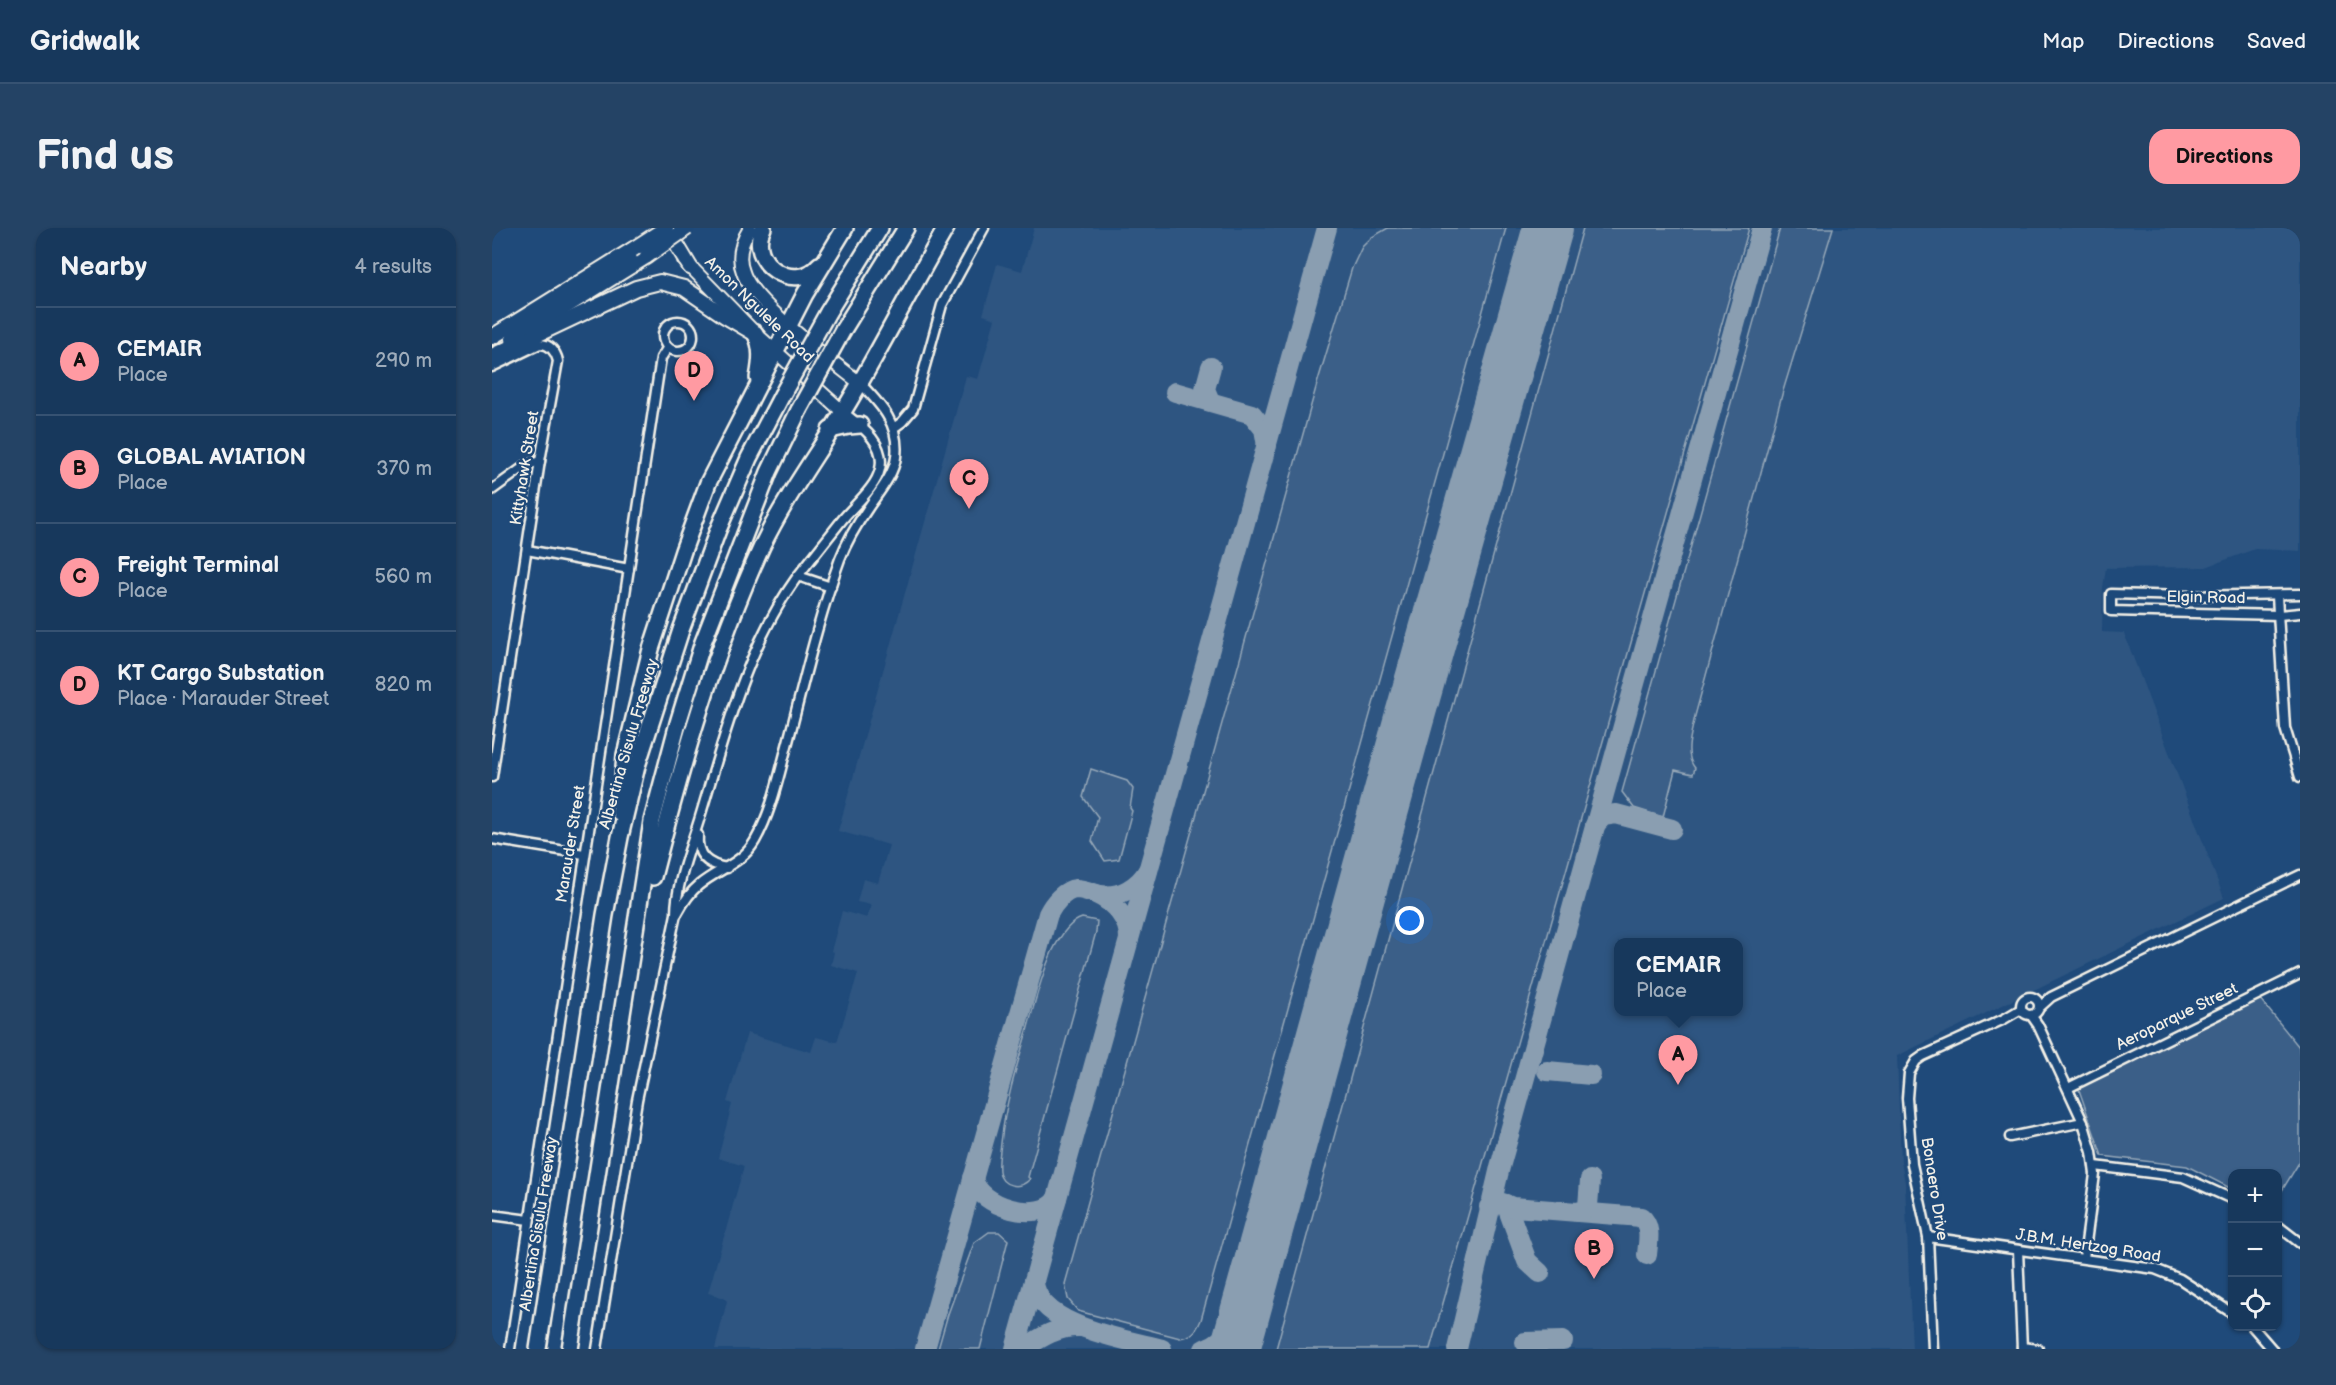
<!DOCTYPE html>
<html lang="en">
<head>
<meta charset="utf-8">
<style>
  body { margin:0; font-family:"Balsamiq Sans",sans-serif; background:#244365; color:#f1f3f6 }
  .controls { position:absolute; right:18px; bottom:18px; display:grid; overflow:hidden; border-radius:12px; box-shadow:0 2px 4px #0004 }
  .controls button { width:54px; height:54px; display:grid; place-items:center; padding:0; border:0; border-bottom:2px solid #365272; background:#17385c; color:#f1f3f6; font:30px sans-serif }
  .you { position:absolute; left:918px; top:693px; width:21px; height:21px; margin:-15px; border:4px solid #fff; border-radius:50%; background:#1a73e8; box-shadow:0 0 0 9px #1a73e833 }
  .badge { display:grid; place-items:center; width:39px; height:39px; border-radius:50%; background:#ff9aa2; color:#111; font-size:20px; font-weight:700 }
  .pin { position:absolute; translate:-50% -50px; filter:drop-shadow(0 2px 3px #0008) }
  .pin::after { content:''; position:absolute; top:32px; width:21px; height:18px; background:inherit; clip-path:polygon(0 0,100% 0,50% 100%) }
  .popup { position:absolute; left:1122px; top:710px; width:129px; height:78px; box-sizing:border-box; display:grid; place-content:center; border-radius:12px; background:#17385c; filter:drop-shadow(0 2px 4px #0005); font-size:20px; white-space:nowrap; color:#9eacbb }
  .popup b { font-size:22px; color:#f1f3f6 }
  .popup::after { content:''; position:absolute; left:50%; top:100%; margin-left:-12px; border:12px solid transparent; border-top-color:#17385c }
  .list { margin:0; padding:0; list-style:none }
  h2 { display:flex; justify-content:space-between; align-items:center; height:78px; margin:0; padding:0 24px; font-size:26px }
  h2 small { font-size:20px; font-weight:400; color:#9eacbb }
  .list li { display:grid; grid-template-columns:39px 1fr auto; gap:18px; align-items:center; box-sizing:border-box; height:108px; padding:0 24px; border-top:2px solid #365272 }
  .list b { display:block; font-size:22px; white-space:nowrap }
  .list p { margin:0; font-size:20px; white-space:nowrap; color:#9eacbb }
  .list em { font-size:20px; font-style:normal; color:#9eacbb }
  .icon { flex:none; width:33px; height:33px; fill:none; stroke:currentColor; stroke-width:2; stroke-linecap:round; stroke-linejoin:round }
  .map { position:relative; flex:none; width:1808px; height:1121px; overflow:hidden; border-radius:18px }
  header { display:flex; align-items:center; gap:36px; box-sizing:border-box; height:84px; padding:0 30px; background:#17385c; border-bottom:2px solid #365272 }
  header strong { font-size:28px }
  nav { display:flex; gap:33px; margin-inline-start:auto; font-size:21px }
  .intro { display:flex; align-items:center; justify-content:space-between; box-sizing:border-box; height:144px; padding:0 36px }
  h1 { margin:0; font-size:42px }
  .button { padding:15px 27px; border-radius:18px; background:#ff9aa2; color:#111; font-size:21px; font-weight:700 }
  main { display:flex; gap:36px; padding:0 36px }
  aside { flex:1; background:#17385c; border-radius:18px; box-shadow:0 2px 4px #0004 }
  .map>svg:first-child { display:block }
  .built { fill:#2d5581; fill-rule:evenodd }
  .green { fill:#3a5f88; stroke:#97a8b8; stroke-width:1.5 }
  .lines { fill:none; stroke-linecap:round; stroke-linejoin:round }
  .taxiway { stroke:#8a9eb1; stroke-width:20 }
  .runway { stroke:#8a9eb1; stroke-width:50 }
  .minor-casing { stroke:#f4f1e8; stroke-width:13 }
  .secondary-casing { stroke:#f4f1e8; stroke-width:16 }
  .primary-casing { stroke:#f4f1e8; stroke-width:18 }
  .motorway-casing { stroke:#f4f1e8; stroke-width:20 }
  .minor { stroke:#1f4a7a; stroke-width:8 }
  .secondary { stroke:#1f4a7a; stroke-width:12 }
  .primary { stroke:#1f4a7a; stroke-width:14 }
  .motorway { stroke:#1f4a7a; stroke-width:15 }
  .primary-bridge-casing { stroke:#f4f1e8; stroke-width:18; stroke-linecap:butt }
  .motorway-bridge-casing { stroke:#f4f1e8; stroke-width:20; stroke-linecap:butt }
  .primary-bridge { stroke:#1f4a7a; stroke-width:14 }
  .motorway-bridge { stroke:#1f4a7a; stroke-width:15 }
  .labels { text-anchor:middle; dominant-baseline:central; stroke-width:5; stroke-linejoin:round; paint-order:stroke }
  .street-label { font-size:16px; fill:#f4f1e8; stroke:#1f4a7a }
</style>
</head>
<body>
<header>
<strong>Gridwalk</strong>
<nav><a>Map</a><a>Directions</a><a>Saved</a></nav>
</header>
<div class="intro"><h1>Find us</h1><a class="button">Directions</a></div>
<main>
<aside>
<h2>Nearby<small>4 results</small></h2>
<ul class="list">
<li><span class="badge">A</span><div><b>CEMAIR</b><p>Place</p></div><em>290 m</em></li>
<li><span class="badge">B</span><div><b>GLOBAL AVIATION</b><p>Place</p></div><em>370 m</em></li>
<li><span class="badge">C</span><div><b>Freight Terminal</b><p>Place</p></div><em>560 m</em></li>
<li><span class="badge">D</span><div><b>KT Cargo Substation</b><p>Place · Marauder Street</p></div><em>820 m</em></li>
</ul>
</aside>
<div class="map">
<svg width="1808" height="1121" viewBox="0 0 1808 1121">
  <rect width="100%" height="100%" fill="#1f4a7a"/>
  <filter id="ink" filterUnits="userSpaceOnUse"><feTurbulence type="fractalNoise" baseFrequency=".0167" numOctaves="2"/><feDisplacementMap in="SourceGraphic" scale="12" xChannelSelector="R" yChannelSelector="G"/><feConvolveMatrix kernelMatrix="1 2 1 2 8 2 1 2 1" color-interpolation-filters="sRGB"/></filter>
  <g filter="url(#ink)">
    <path class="built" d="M 542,0 L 1808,0 L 1808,323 L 1763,321 L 1714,339 L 1614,340 L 1611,360 L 1610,404 L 1632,405 L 1732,670 L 1405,828 L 1409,934 L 1413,954 L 1420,1121 L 223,1121 L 235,1073 L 232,1070 L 216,1065 L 252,938 L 226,930 L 240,876 L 235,874 L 255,805 L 319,824 L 324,809 L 345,814 L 366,745 L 339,737 L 342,724 L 339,723 L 350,683 L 375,690 L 379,677 L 365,674 L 371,651 L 386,655 L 397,617 L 346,603 L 474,148 L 486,151 L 503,91 L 491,87 L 505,36 L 530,43 ZM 1126,714 L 1246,714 L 1246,784 L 1126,784 Z"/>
    <g class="green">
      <path d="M 896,0 L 1014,0 L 709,1092 C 704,1104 700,1108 688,1110 L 586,1083 L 576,1071 L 573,1056 L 825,156 L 860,40 L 870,19 L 880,9 Z"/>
      <path d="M 1091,0 L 1257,0 L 938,1121 L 784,1121 Z"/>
      <path d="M 1288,0 L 1341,0 L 1291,163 L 1203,488 C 1200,504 1191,526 1203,540 L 1201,546 L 1183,542 L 1171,589 L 1142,580 L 1130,564 Z"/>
      <path d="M 599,541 L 635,553 L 641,561 L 638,580 L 640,583 L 627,631 L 613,633 L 600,613 L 606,589 L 591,569 Z"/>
      <path d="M 590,690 L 605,693 L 604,704 L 536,949 L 538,951 C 528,962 509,959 507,943 C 506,934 508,924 509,915 C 513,877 524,840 535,803 C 542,777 549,748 560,724 C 566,712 576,694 590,690 Z"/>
      <path d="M 1768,771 L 1807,819 L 1808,830 L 1808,933 L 1786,969 L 1786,946 L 1740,946 L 1740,961 L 1695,938 L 1610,928 L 1586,859 Z"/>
      <path d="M 497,1004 L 507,1004 L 516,1012 L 488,1121 L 446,1121 L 456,1086 L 482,1015 Z"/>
    </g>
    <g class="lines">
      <g class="taxiway">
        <path d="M 683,164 L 760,186 L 772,201 L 775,218"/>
        <path d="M 718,173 L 713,161 L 719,139"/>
        <path d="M 1103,597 L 1111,588 L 1124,586 L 1180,601"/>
        <path d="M 604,666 C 622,674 638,692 637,712"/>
        <path d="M 1055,843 L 1099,847"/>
        <path d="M 481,950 C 486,979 550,997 565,970"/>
        <path d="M 1014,976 L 1035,1033 L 1048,1045"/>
        <path d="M 997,979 C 1005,969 1012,977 1021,979 L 1149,989 C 1160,998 1156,1014 1155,1027"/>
        <path d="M 1085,984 L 1092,982 L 1096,978 L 1098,952"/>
        <path d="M 542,1052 C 542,1098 636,1112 670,1121"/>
        <path d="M 1033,1114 L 1071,1113"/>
        <path d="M 433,1121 L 556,686 C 561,676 572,662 584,661 C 592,661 600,665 608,667 C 627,670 647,659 656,642"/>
        <path d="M 523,1121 L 835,0"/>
        <path d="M 531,1121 C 548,1110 566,1098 588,1099"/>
        <path d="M 712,1121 C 749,1107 755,1074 765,1041"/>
        <path d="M 748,1121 L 747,1110 L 753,1088"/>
        <path d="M 965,1121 L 1008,939 L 1270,0"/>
      </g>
      <path class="runway" d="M 743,1121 L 916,494 L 1056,0"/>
      <defs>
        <g id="minor">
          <circle cx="186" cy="108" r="15"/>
          <path d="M 0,139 L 48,116 C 58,116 64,124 66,133 L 48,233 L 0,549"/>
          <path d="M 403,199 L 410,194 L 421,181 L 450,77 L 492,0"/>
          <path d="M 0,262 L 33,238 L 48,233"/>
          <path d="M 35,322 L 137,341"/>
          <path d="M 306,348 L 339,359"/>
          <path d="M 1808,366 L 1696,368 L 1619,366 L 1619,383 L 1787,387 L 1808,385"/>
          <path d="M 1785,368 L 1793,500 L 1808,549"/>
          <path d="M 206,607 C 204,628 216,637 235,640"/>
          <path d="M 0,611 L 92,626"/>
          <path d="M 185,686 C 191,675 197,665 207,657 C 226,641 250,636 263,613 C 280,583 287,547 296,514 C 312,453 326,391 348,331 C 355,313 365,296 376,280 C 386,265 402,247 404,229 C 408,196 389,177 368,155"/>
          <circle cx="1538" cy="778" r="9"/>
          <path d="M 1548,779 L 1559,769 L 1808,647"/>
          <path d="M 1539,787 L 1546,797 L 1591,894 L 1600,924 L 1603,946 L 1592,1030"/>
          <path d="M 1576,860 L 1808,746"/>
          <path d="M 1518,909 L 1591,894"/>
          <path d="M 1603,938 L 1691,949 L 1740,971"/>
          <path d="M 0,987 L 37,992"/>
          <path d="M 1786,998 L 1808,1015"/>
          <path d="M 1436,1009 L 1663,1041 L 1688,1051 L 1740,1085"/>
          <path d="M 1526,1022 L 1530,1121"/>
          <path d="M 1760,1098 L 1780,1121"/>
          <path d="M 1530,1119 L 1546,1121"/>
          <path d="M 18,1121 L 169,130 L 176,119"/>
          <path d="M 105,1121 L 145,872 L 184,686 C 184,654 199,619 208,589 C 233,506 254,420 305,349 C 320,330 335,311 350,292 C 362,277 384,260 388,241 C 394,215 369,198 351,184"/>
          <path d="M 1441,1121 L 1436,1009 L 1420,936 L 1415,870 L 1417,845 L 1424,833 L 1431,828 L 1512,791 L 1529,781"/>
        </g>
        <g id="secondary">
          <path d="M 258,0 C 250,13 245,29 251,44 C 260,75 340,133 368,155"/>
          <path d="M 192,32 L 263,105 L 351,184"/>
        </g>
        <g id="primary">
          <path d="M 176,2 L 198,39"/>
          <path d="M 0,109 L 140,22"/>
          <path d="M 21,111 L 155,28"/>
          <path d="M 0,128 L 144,60 L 168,54 L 192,60 L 233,88 L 262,105"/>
        </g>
        <g id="motorway">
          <path d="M 271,0 C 254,34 302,67 327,37"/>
          <path d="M 336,84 L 388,0"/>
          <path d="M 351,102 L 414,0"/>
          <path d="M 263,105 C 271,119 269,134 266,150"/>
          <path d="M 338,202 L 357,198 L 368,197"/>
          <path d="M 128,585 L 133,527 L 159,421 L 191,323 L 216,255 L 313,66 L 353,0"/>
          <path d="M 161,649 C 190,536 221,425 270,318 C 293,270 325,227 352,182 C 388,123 419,60 454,0"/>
          <path d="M 46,1121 L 113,687 L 128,609 L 145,538 L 189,402 L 226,302 L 257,230 L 290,167"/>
          <path d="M 78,1121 L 160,593 L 186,495 L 211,414 L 277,244 L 307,182"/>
        </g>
      </defs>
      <use href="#minor" class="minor-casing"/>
      <use href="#secondary" class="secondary-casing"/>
      <use href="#primary" class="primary-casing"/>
      <use href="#motorway" class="motorway-casing"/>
      <use href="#minor" class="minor"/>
      <use href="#secondary" class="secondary"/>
      <use href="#primary" class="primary"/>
      <use href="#motorway" class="motorway"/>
      <defs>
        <g id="primary-bridge">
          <path d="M 140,22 L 174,0"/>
          <path d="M 155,28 L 195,0"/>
        </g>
        <g id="motorway-bridge">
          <path d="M 290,167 L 336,84"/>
          <path d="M 307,182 L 351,102"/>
        </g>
      </defs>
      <use href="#primary-bridge" class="primary-bridge-casing"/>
      <use href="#motorway-bridge" class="motorway-bridge-casing"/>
      <use href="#primary-bridge" class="primary-bridge"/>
      <use href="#motorway-bridge" class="motorway-bridge"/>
    </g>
  </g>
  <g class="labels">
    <g class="street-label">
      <text transform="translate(267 82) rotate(44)">Amon Ngulele Road</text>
      <text transform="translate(33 240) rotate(-81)">Kittyhawk Street</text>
      <text transform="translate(1714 370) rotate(1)">Elgin Road</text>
      <text transform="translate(137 516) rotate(-74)">Albertina Sisulu Freeway</text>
      <text transform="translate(79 616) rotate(-81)">Marauder Street</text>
      <text transform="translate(1685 789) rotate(-26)">Aeroparque Street</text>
      <text transform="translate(1442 961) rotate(81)">Bonaero Drive</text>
      <text transform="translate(47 996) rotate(-81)">Albertina Sisulu Freeway</text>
      <text transform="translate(1596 1018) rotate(9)">J.B.M. Hertzog Road</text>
    </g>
  </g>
</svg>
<div class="controls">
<button>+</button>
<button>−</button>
<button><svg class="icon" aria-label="locate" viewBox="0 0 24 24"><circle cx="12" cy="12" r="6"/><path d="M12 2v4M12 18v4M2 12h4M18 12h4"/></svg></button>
</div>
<div class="you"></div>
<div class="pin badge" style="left:1186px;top:857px">A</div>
<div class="popup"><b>CEMAIR</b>Place</div>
<div class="pin badge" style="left:1102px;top:1051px">B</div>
<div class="pin badge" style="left:477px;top:281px">C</div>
<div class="pin badge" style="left:202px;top:173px">D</div>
</div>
</main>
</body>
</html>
